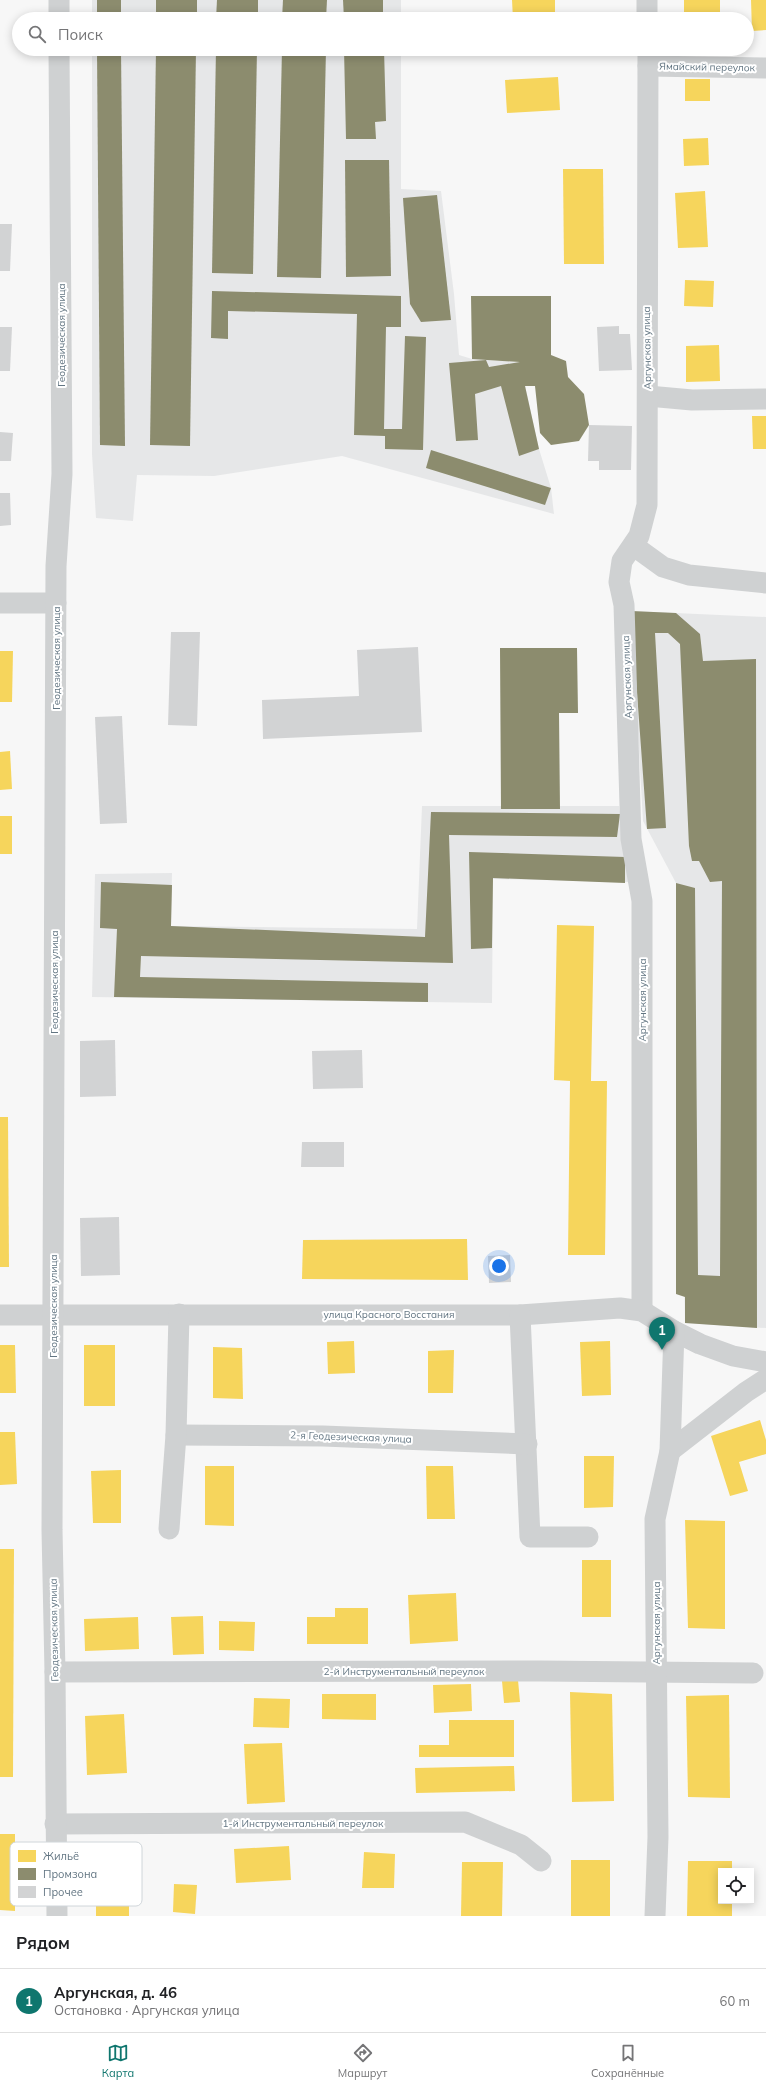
<!DOCTYPE html>
<html lang="ru">
<head>
<meta charset="utf-8">
<style>
  body { margin:0; font-family:Mulish,sans-serif; background:#f6f6f6; color:#202124 }
  .controls { position:absolute; right:12px; bottom:12px; display:grid; overflow:hidden; border-radius:0px; box-shadow:0 2px 10px #0003 }
  .controls button { width:36px; height:36px; display:grid; place-items:center; padding:0; border:0; border-bottom:1px solid #e0e0e0; background:#fff; color:#202124; font:20px sans-serif }
  .you { position:absolute; left:499px; top:1266px; width:14px; height:14px; margin:-10px; border:3px solid #fff; border-radius:50%; background:#1a73e8; box-shadow:0 0 0 6px #1a73e833 }
  .badge { display:grid; place-items:center; width:26px; height:26px; border-radius:50%; background:#0f766e; color:#fff; font-size:13px; font-weight:700 }
  .pin { position:absolute; translate:-50% -33px; filter:drop-shadow(0 1px 2px #0008) }
  .pin::after { content:''; position:absolute; top:21px; width:14px; height:12px; background:inherit; clip-path:polygon(0 0,100% 0,50% 100%) }
  .list { margin:0; padding:0; list-style:none }
  h2 { display:flex; justify-content:space-between; align-items:center; height:52px; margin:0; padding:0 16px; font-size:17px }
  h2 small { font-size:13px; font-weight:400; color:#757577 }
  .list li { display:grid; grid-template-columns:26px 1fr auto; gap:12px; align-items:center; box-sizing:border-box; height:64px; padding:0 16px; border-top:1px solid #e0e0e0 }
  .list b { display:block; font-size:15px; white-space:nowrap }
  .list p { margin:0; font-size:13px; white-space:nowrap; color:#757577 }
  .list em { font-size:13px; font-style:normal; color:#757577 }
  .icon { flex:none; width:22px; height:22px; fill:none; stroke:currentColor; stroke-width:2; stroke-linecap:round; stroke-linejoin:round }
  .map { position:relative; flex:none; width:766px; height:1916px; overflow:hidden }
  .search { position:absolute; background:#fff; box-shadow:0 2px 10px #0003; left:12px; right:12px; top:12px; height:44px; display:flex; align-items:center; gap:10px; box-sizing:border-box; padding:0 14px; border-radius:22px; color:#757577; font-size:15px }
  .sheet { height:116px; background:#fff }
  nav { display:flex; justify-content:space-around; align-items:center; box-sizing:border-box; height:56px; border-top:1px solid #e0e0e0; background:#fff; font-size:11px; color:#757577 }
  nav a { display:grid; justify-items:center; gap:2px }
  nav .on { color:#0f766e }
  .map>svg:first-child { display:block }
  .built { fill:#e6e7e8 }
  .homes { fill:#f6d55c }
  .industry { fill:#8c8c6e }
  .building { fill:#d2d3d4 }
  .lines { fill:none; stroke-linecap:round; stroke-linejoin:round }
  .minor { stroke:#cfd1d2; stroke-width:21 }
  .labels { text-anchor:middle; dominant-baseline:central; stroke-width:4; stroke-linejoin:round; paint-order:stroke }
  .street-label { font-size:10px; fill:#627582; stroke:#fff }
  .key { fill:#fff; stroke:#d0d6da; stroke-width:1 }
  .key-label { font-size:11px; fill:#627582 }
</style>
</head>
<body>
<div class="map">
<svg width="766" height="1916" viewBox="0 0 766 1916">
  <rect width="100%" height="100%" fill="#f7f7f7"/>
  <g class="built">
    <rect x="92" y="0" width="309" height="19"/>
    <path d="M 92,49 L 401,49 L 401,189 L 441,191 L 454,294 L 459,355 L 472,359 L 520,362 L 539,449 L 551,488 L 554,514 L 342,456 L 214,476 L 137,475 L 133,521 L 96,518 L 92,454 Z"/>
    <path d="M 631,611 L 766,617 L 766,1328 L 685,1323 L 676,883 L 643,821 Z"/>
    <path d="M 422,806 L 619,806 L 629,882 L 493,879 L 492,1003 L 92,997 L 95,874 L 172,873 L 171,926 L 417,929 Z"/>
  </g>
  <g class="homes">
    <path d="M 512,0 L 555,0 L 555,19 L 513,19 Z"/>
    <rect x="684" y="0" width="36" height="19"/>
    <path d="M 751,0 L 766,0 L 766,30 L 752,31 Z"/>
    <path d="M 558,77 L 560,110 L 507,113 L 505,80 Z"/>
    <rect x="685" y="79" width="25" height="22"/>
    <path d="M 708,138 L 709,165 L 684,166 L 683,139 Z"/>
    <path d="M 563,169 L 603,169 L 604,264 L 564,264 Z"/>
    <path d="M 705,191 L 708,247 L 678,248 L 675,193 Z"/>
    <path d="M 685,280 L 714,281 L 713,307 L 684,306 Z"/>
    <path d="M 719,345 L 720,381 L 686,382 L 686,346 Z"/>
    <path d="M 752,416 L 766,416 L 766,449 L 753,449 Z"/>
    <path d="M 0,651 L 13,651 L 12,702 L 0,702 Z"/>
    <path d="M 10,751 L 12,789 L 0,790 L 0,752 Z"/>
    <rect x="0" y="816" width="12" height="38"/>
    <path d="M 557,925 L 594,926 L 591,1081 L 607,1081 L 605,1255 L 568,1255 L 570,1081 L 554,1080 Z"/>
    <path d="M 0,1117 L 8,1117 L 9,1267 L 0,1267 Z"/>
    <path d="M 467,1239 L 468,1280 L 302,1279 L 303,1240 Z"/>
    <path d="M 354,1341 L 355,1373 L 328,1374 L 327,1342 Z"/>
    <path d="M 610,1341 L 611,1395 L 582,1396 L 580,1342 Z"/>
    <path d="M 0,1345 L 15,1345 L 16,1393 L 0,1393 Z"/>
    <rect x="84" y="1345" width="31" height="61"/>
    <path d="M 213,1347 L 242,1348 L 243,1399 L 213,1398 Z"/>
    <path d="M 454,1350 L 453,1393 L 428,1393 L 428,1351 Z"/>
    <path d="M 760,1420 L 766,1440 L 766,1454 L 739,1462 L 748,1491 L 730,1496 L 711,1436 Z"/>
    <path d="M 0,1432 L 15,1432 L 17,1484 L 0,1485 Z"/>
    <path d="M 584,1456 L 614,1456 L 613,1507 L 584,1508 Z"/>
    <path d="M 205,1466 L 234,1466 L 234,1526 L 205,1525 Z"/>
    <path d="M 426,1466 L 453,1466 L 455,1519 L 427,1519 Z"/>
    <path d="M 121,1470 L 121,1523 L 93,1523 L 91,1471 Z"/>
    <path d="M 685,1520 L 725,1521 L 725,1629 L 688,1628 Z"/>
    <path d="M 0,1549 L 14,1549 L 13,1777 L 0,1777 Z"/>
    <rect x="582" y="1560" width="29" height="57"/>
    <path d="M 456,1593 L 458,1641 L 410,1644 L 408,1595 Z"/>
    <path d="M 335,1608 L 368,1608 L 368,1644 L 307,1644 L 307,1617 L 335,1617 Z"/>
    <path d="M 203,1616 L 204,1654 L 173,1655 L 171,1617 Z"/>
    <path d="M 138,1617 L 139,1649 L 85,1651 L 84,1619 Z"/>
    <path d="M 219,1621 L 255,1622 L 254,1651 L 219,1650 Z"/>
    <path d="M 518,1680 L 520,1702 L 504,1703 L 502,1681 Z"/>
    <path d="M 471,1684 L 472,1711 L 434,1713 L 433,1685 Z"/>
    <path d="M 570,1692 L 612,1694 L 614,1801 L 572,1802 Z"/>
    <path d="M 322,1694 L 376,1694 L 376,1720 L 322,1719 Z"/>
    <path d="M 729,1695 L 730,1798 L 688,1797 L 686,1696 Z"/>
    <path d="M 254,1698 L 290,1699 L 289,1728 L 253,1727 Z"/>
    <path d="M 124,1714 L 127,1773 L 87,1775 L 85,1716 Z"/>
    <path d="M 449,1720 L 514,1720 L 514,1757 L 419,1757 L 419,1745 L 449,1745 Z"/>
    <path d="M 282,1743 L 285,1802 L 247,1804 L 244,1744 Z"/>
    <path d="M 514,1766 L 515,1791 L 416,1793 L 415,1768 Z"/>
    <path d="M 0,1834 L 15,1834 L 15,1911 L 0,1910 Z"/>
    <path d="M 289,1846 L 291,1880 L 236,1883 L 234,1849 Z"/>
    <path d="M 364,1852 L 395,1854 L 394,1888 L 362,1888 Z"/>
    <rect x="571" y="1860" width="39" height="56"/>
    <path d="M 688,1861 L 732,1861 L 732,1871 L 721,1871 L 721,1901 L 732,1901 L 732,1916 L 687,1916 Z"/>
    <path d="M 462,1862 L 503,1862 L 502,1916 L 461,1916 Z"/>
    <rect x="96" y="1874" width="33" height="42"/>
    <path d="M 174,1884 L 197,1885 L 195,1914 L 173,1912 Z"/>
  </g>
  <g class="industry">
    <rect x="97" y="0" width="24" height="19"/>
    <rect x="156" y="0" width="41" height="19"/>
    <path d="M 217,0 L 258,0 L 258,19 L 216,19 Z"/>
    <path d="M 283,0 L 327,0 L 326,19 L 282,19 Z"/>
    <path d="M 343,0 L 383,0 L 383,19 L 344,19 Z"/>
    <path d="M 97,49 L 121,49 L 125,446 L 100,445 Z"/>
    <path d="M 156,49 L 196,49 L 190,446 L 150,445 Z"/>
    <path d="M 216,49 L 257,49 L 253,274 L 212,273 Z"/>
    <path d="M 282,49 L 326,49 L 321,278 L 277,277 Z"/>
    <path d="M 344,49 L 384,49 L 386,121 L 375,122 L 376,139 L 346,139 Z"/>
    <path d="M 345,160 L 389,160 L 391,276 L 346,277 Z"/>
    <path d="M 437,195 L 451,320 L 421,322 L 410,304 L 403,198 Z"/>
    <path d="M 212,291 L 401,296 L 401,327 L 386,327 L 384,429 L 402,429 L 405,336 L 426,337 L 423,450 L 385,449 L 385,436 L 354,435 L 357,314 L 228,311 L 228,339 L 211,338 Z"/>
    <path d="M 471,296 L 551,296 L 551,355 L 566,361 L 568,377 L 584,394 L 589,425 L 579,441 L 551,445 L 540,433 L 535,386 L 525,386 L 539,449 L 519,456 L 501,386 L 475,394 L 478,440 L 456,441 L 449,363 L 486,360 L 489,367 L 520,362 L 472,359 Z"/>
    <path d="M 431,450 L 551,488 L 545,505 L 426,468 Z"/>
    <path d="M 631,611 L 676,613 L 700,634 L 703,661 L 756,659 L 757,1328 L 685,1323 L 685,1297 L 676,1294 L 676,883 L 695,888 L 698,1275 L 720,1276 L 722,881 L 710,882 L 699,861 L 692,861 L 689,846 L 680,644 L 668,633 L 655,633 L 666,828 L 647,829 Z"/>
    <path d="M 500,648 L 577,648 L 578,713 L 559,713 L 560,809 L 501,809 Z"/>
    <path d="M 431,812 L 620,814 L 617,837 L 449,835 L 453,963 L 141,956 L 140,977 L 428,983 L 428,1002 L 114,997 L 117,929 L 100,928 L 101,882 L 172,885 L 171,926 L 425,937 Z"/>
    <path d="M 469,852 L 625,857 L 625,883 L 493,878 L 492,948 L 471,949 Z"/>
  </g>
  <g class="building">
    <path d="M 0,224 L 12,224 L 10,271 L 0,271 Z"/>
    <path d="M 619,326 L 619,334 L 630,334 L 632,370 L 599,371 L 597,327 Z"/>
    <path d="M 0,327 L 12,327 L 10,371 L 0,371 Z"/>
    <path d="M 589,425 L 632,426 L 631,470 L 599,470 L 599,461 L 588,461 Z"/>
    <path d="M 0,432 L 13,433 L 11,461 L 0,461 Z"/>
    <path d="M 0,493 L 10,493 L 11,525 L 0,526 Z"/>
    <path d="M 171,632 L 200,632 L 197,726 L 168,725 Z"/>
    <path d="M 418,647 L 422,732 L 263,739 L 262,700 L 359,696 L 357,650 Z"/>
    <path d="M 122,716 L 127,823 L 100,824 L 95,717 Z"/>
    <path d="M 115,1040 L 116,1096 L 80,1097 L 80,1041 Z"/>
    <path d="M 362,1050 L 363,1088 L 313,1089 L 312,1051 Z"/>
    <path d="M 302,1142 L 344,1142 L 344,1167 L 301,1167 Z"/>
    <path d="M 119,1217 L 120,1275 L 81,1276 L 80,1218 Z"/>
    <path d="M 510,1255 L 511,1282 L 489,1283 L 488,1256 Z"/>
  </g>
  <g class="lines">
    <g class="minor">
      <path d="M 59,0 L 59,19"/>
      <path d="M 647,0 L 647,19"/>
      <path d="M 648,66 L 766,68"/>
      <path d="M 648,396 L 692,400 L 766,399"/>
      <path d="M 634,546 L 663,567 L 689,575 L 766,583"/>
      <path d="M 0,603 L 56,603"/>
      <path d="M 642,1311 L 642,901 L 631,839 L 624,605 L 619,582 L 622,561 L 639,536 L 647,505 L 648,49"/>
      <path d="M 0,1315 L 520,1315 L 620,1308 L 642,1311 L 674,1331 L 700,1344 L 733,1356 L 766,1362"/>
      <path d="M 520,1315 L 530,1537 L 588,1537"/>
      <path d="M 176,1435 L 323,1436 L 527,1444"/>
      <path d="M 670,1451 L 746,1392 L 766,1379"/>
      <path d="M 169,1529 L 176,1435 L 179,1314"/>
      <path d="M 55,1672 L 540,1671 L 753,1673"/>
      <path d="M 55,1824 L 465,1822 L 521,1845 L 541,1861"/>
      <path d="M 57,1916 L 55,1672 L 52,1530 L 56,566 L 62,474 L 59,49"/>
      <path d="M 655,1916 L 658,1837 L 655,1519 L 670,1451 L 674,1331"/>
    </g>
  </g>
  <g class="labels">
    <g class="street-label">
      <text transform="translate(707 67) rotate(1)">Ямайский переулок</text>
      <text transform="translate(61 335) rotate(-90)">Геодезическая улица</text>
      <text transform="translate(647 348) rotate(-91)">Аргунская улица</text>
      <text transform="translate(56 658) rotate(-90)">Геодезическая улица</text>
      <text transform="translate(627 677) rotate(-92)">Аргунская улица</text>
      <text transform="translate(54 982) rotate(-90)">Геодезическая улица</text>
      <text transform="translate(642 1000) rotate(-90)">Аргунская улица</text>
      <text transform="translate(53 1306) rotate(-90)">Геодезическая улица</text>
      <text x="389" y="1314">улица Красного Восстания</text>
      <text transform="translate(351 1437) rotate(2)">2-я Геодезическая улица</text>
      <text transform="translate(656 1623) rotate(-90)">Аргунская улица</text>
      <text transform="translate(54 1630) rotate(-91)">Геодезическая улица</text>
      <text x="404" y="1671">2-й Инструментальный переулок</text>
      <text x="303" y="1823">1-й Инструментальный переулок</text>
    </g>
  </g>
  <rect x="10" y="1842" width="132" height="64" rx="6" class="key"/>
  <rect x="18" y="1850" width="18" height="12" fill="#f6d55c"/>
  <rect x="18" y="1868" width="18" height="12" fill="#8c8c6e"/>
  <rect x="18" y="1886" width="18" height="12" fill="#d2d3d4"/>
  <g class="key-label">
    <text x="43" y="1860">Жильё</text>
    <text x="43" y="1878">Промзона</text>
    <text x="43" y="1896">Прочее</text>
  </g>
</svg>
<div class="controls">
<button><svg class="icon" aria-label="locate" viewBox="0 0 24 24"><circle cx="12" cy="12" r="6"/><path d="M12 2v4M12 18v4M2 12h4M18 12h4"/></svg></button>
</div>
<div class="you"></div>
<div class="pin badge" style="left:662px;top:1350px">1</div>
<div class="search"><svg class="icon" aria-label="search" viewBox="0 0 24 24"><circle cx="10" cy="10" r="6"/><path d="M15 15l6 6"/></svg>Поиск</div>
</div>
<section class="sheet">
<h2>Рядом<small></small></h2>
<ul class="list">
<li><span class="badge">1</span><div><b>Аргунская, д. 46</b><p>Остановка · Аргунская улица</p></div><em>60 m</em></li>
</ul>
</section>
<nav>
<a class="on"><svg class="icon" aria-label="map" viewBox="0 0 24 24"><path d="M3 6l6-2 6 2 6-2v14l-6 2-6-2-6 2zM9 4v14M15 6v14"/></svg>Карта</a>
<a><svg class="icon" aria-label="directions" viewBox="0 0 24 24"><path d="M12 3l9 9-9 9-9-9zM9 14v-3h6M13 9l2 2-2 2"/></svg>Маршрут</a>
<a><svg class="icon" aria-label="saved" viewBox="0 0 24 24"><path d="M7 4h10v16l-5-4-5 4z"/></svg>Сохранённые</a>
</nav>
</body>
</html>
